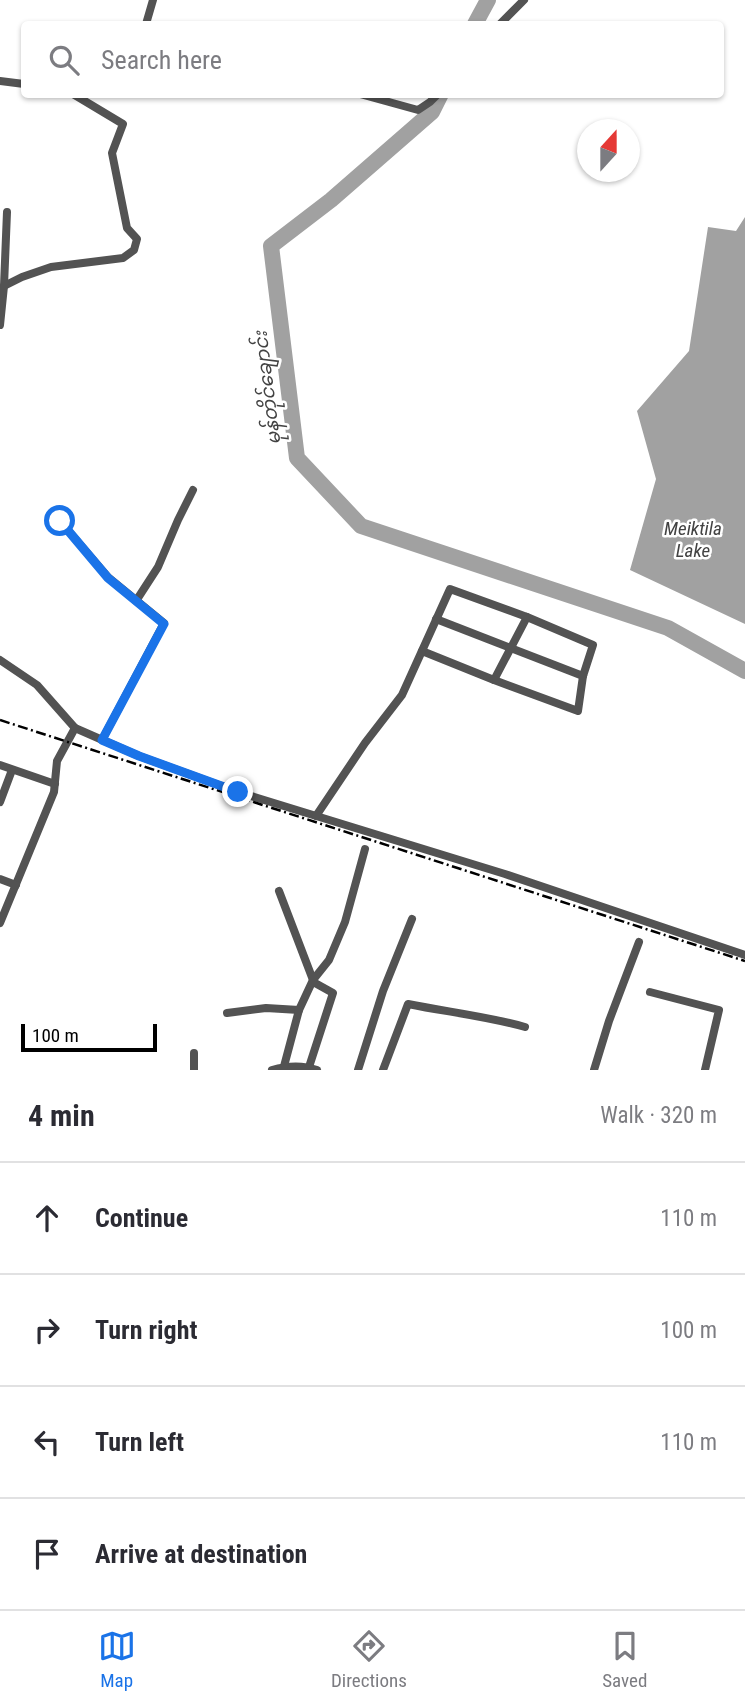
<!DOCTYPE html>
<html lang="en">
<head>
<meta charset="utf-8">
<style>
  body { margin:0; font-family:"Roboto Condensed","Noto Sans Myanmar",sans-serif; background:#f2f2f3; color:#2b2b33 }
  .compass { position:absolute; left:577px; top:119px; width:63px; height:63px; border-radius:50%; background:#fff; box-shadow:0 2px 5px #0004; rotate:21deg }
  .scale { position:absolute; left:21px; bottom:18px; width:136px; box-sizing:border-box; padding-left:7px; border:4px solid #000; border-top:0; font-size:19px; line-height:24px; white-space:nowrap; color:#000; -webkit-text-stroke:5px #fff; paint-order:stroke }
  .stop { position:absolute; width:21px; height:21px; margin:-16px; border:5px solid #1a73e8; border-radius:50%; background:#fff }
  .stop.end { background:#1a73e8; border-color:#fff; box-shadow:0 2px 7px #0008 }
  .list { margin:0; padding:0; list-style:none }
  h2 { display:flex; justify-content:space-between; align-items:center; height:91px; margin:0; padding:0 28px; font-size:30px }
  h2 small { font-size:23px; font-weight:400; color:#7c7c81 }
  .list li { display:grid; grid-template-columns:46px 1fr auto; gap:21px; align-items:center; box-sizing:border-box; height:112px; padding:0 28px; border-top:2px solid #e1e1e2 }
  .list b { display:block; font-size:26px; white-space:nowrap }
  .list em { font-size:23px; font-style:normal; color:#7c7c81 }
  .icon { flex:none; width:38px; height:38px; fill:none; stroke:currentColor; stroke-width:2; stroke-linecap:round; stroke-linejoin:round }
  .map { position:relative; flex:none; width:745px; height:1070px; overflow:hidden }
  .search { position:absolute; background:#fff; box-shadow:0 2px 5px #0004; left:21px; right:21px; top:21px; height:77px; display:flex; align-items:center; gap:18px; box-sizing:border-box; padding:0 24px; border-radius:7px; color:#7c7c81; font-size:26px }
  .sheet { height:539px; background:#fff }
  nav { display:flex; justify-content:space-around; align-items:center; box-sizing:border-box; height:98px; border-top:2px solid #e1e1e2; background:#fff; font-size:19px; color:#7c7c81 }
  nav a { display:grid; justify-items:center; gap:4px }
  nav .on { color:#1a73e8 }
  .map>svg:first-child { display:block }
  .water { fill:#a1a1a1 }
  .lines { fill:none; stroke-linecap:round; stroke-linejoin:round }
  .river { stroke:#a1a1a1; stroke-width:16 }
  .street { stroke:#535353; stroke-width:8 }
  .rail { stroke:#000; stroke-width:2.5; stroke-dasharray:10 3.5 2 3.5; stroke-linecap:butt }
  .route { stroke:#1a73e8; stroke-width:9 }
  .labels { text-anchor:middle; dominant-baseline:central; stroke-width:5; stroke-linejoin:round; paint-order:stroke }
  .water-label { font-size:19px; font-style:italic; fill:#424242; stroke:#fff }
</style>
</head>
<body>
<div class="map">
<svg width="745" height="1070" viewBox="0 0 745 1070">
  <rect width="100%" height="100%" fill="#fff"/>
  <path class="water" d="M 745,217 L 745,624 L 630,570 L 656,479 L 637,411 L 689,351 L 708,227 L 736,231 Z"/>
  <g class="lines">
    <g class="river">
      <path d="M 475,24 L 488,0"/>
      <path d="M 441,94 L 432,112 L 331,200 L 271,246 L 297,458 L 361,526 L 668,628 L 745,671"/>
    </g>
    <g class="street">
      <path d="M 146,24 L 153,0"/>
      <path d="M 500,24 L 524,0"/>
      <path d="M 0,81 L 24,84"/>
      <path d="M 360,94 L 418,110 L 430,102 L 438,94"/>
      <path d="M 4,286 L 22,277 L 51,267 L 123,258 L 134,250 L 137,239 L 127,228 L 112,153 L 123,124 L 73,94"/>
      <path d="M 0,325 L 4,286 L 7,212"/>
      <path d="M 60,521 L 108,577 L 164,623 L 102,740"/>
      <path d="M 136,601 L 158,567 L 178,520 L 193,490"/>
      <path d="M 436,619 L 583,676"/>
      <path d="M 422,651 L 494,680 L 527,617"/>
      <path d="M 0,660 L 37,685 L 75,728 L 57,761 L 54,792 L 0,923"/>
      <path d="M 75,728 L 139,756 L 238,792 L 505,874 L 745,955"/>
      <path d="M 0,765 L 55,784"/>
      <path d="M 0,802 L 12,770"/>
      <path d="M 316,816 L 365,743 L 402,695 L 450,589 L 527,617 L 593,645 L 583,676 L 578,711 L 494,680"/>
      <path d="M 0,879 L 16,885"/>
      <path d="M 279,891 L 313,980 L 315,983 L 333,993 L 309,1067"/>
      <path d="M 650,992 L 719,1010 L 705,1070"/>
      <path d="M 227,1013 L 266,1008 L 299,1010"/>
      <path d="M 194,1053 L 194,1070"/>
      <path d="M 272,1070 C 286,1066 303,1065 317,1070"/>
      <path d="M 283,1070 L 299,1010 L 313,980 L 329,960 L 345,922 L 365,849"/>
      <path d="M 358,1070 L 383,991 L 412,919"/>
      <path d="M 383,1070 L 408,1004 C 447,1012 486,1016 525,1027"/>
      <path d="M 594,1070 L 609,1021 L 639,942"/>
    </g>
    <path class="rail" d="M 0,720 L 745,961"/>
  </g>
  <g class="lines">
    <path class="route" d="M 60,521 L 108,578 L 164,624 L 102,740 L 139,756 L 238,792"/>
  </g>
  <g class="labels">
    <g class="water-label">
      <text transform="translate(267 388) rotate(-97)">မုန်တိုင်ချောင်း</text>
      <text x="693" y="528">Meiktila<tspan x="693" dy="22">Lake</tspan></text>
    </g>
  </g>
</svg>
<svg class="compass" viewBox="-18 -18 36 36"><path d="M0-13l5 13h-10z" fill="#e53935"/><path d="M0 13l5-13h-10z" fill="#7c7c81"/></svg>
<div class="scale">100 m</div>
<div class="stop" style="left:60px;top:521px"></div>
<div class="stop end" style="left:238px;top:792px"></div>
<div class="search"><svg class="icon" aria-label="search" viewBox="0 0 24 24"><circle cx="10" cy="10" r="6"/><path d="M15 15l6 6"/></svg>Search here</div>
</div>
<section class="sheet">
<h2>4 min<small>Walk · 320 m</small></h2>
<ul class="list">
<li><svg class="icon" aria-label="ahead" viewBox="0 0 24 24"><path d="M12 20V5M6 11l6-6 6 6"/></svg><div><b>Continue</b></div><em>110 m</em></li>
<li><svg class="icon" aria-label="right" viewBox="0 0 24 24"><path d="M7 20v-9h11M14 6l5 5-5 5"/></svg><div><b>Turn right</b></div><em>100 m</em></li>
<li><svg class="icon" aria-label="left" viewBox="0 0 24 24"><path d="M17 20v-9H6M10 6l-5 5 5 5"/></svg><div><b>Turn left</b></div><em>110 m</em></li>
<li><svg class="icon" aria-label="arrive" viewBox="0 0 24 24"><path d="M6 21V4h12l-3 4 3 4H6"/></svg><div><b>Arrive at destination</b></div></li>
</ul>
</section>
<nav>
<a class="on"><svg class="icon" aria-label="map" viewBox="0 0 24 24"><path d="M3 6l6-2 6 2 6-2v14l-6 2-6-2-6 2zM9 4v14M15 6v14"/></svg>Map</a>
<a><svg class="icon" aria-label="directions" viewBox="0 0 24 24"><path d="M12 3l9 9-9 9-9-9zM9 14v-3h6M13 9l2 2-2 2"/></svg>Directions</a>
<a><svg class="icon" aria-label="saved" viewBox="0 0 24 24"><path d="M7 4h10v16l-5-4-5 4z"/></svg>Saved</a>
</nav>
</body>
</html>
